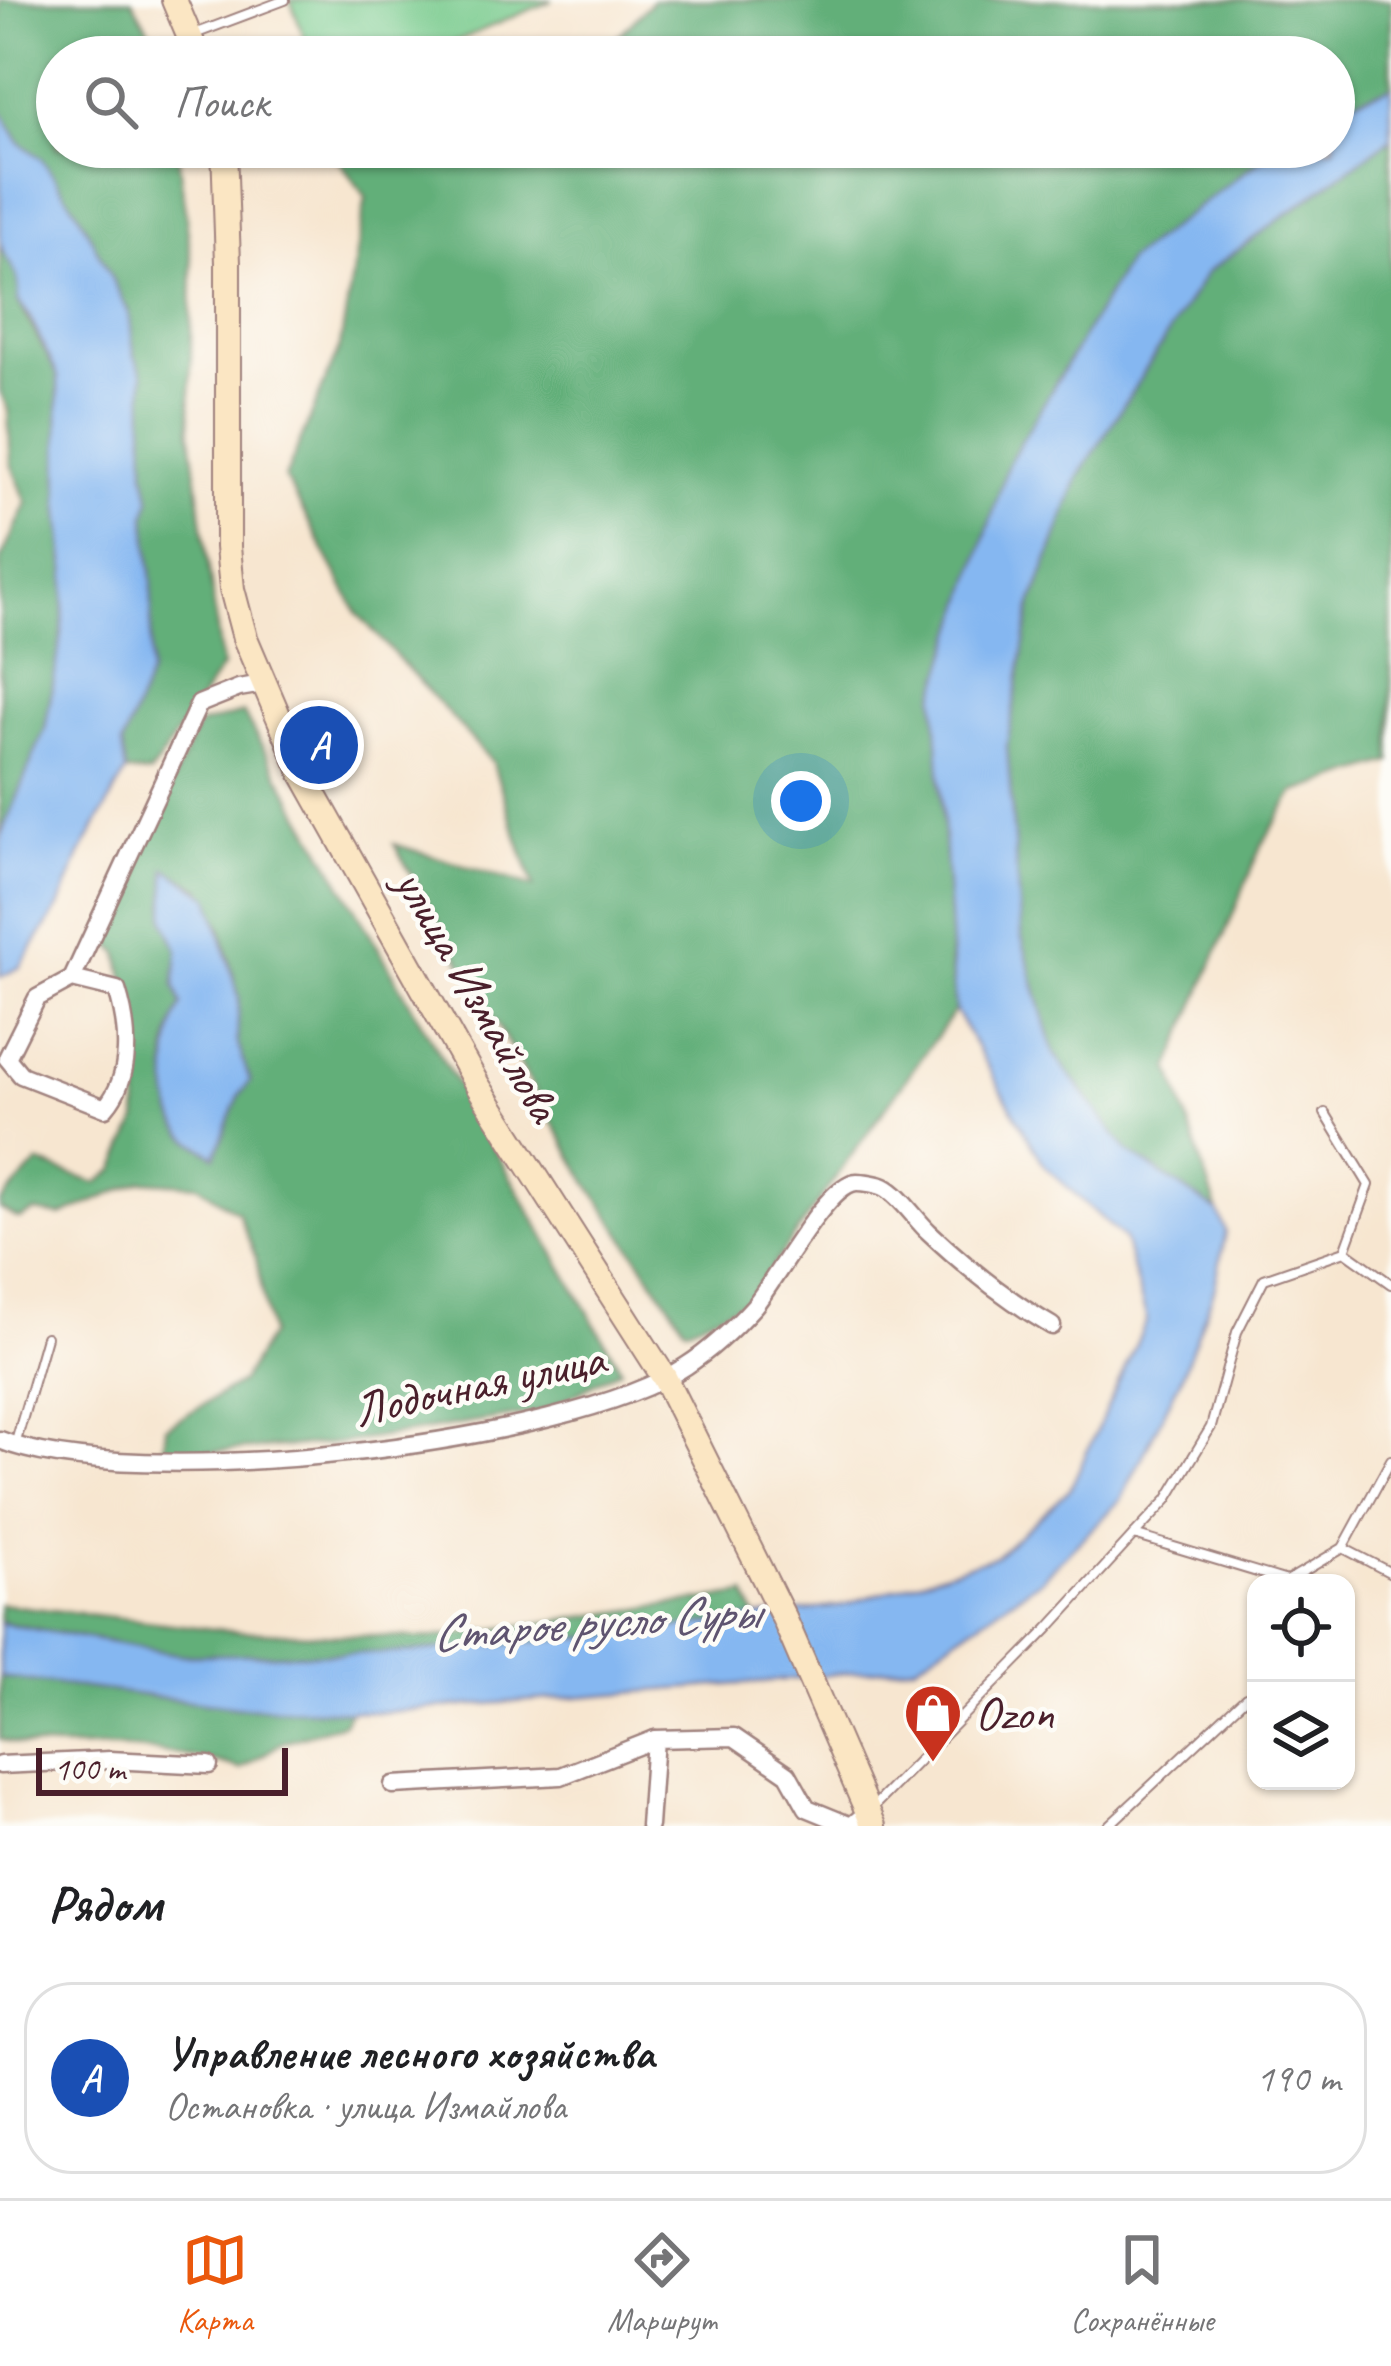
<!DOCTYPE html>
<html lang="ru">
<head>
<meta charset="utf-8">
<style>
  body { margin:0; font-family:Caveat,sans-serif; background:#f6f6f6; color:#202124 }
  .controls { position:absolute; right:36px; bottom:36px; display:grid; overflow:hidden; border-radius:24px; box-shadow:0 3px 9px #0004 }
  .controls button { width:108px; height:108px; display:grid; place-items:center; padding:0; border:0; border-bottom:3px solid #e0e0e0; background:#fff; color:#202124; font:60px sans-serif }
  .scale { position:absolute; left:36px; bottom:30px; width:252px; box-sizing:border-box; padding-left:12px; border:6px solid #4a1f2b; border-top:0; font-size:33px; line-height:42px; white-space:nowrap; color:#4a1f2b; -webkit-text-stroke:9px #fdfcf7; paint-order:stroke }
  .you { position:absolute; left:801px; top:801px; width:42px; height:42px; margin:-30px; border:9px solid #fff; border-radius:50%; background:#1a73e8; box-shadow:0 0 0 18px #1a73e833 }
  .badge { display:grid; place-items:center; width:78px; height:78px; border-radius:50%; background:#ea580c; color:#fff; font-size:39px; font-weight:700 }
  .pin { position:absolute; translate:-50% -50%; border:6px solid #fff; box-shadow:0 3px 12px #0006 }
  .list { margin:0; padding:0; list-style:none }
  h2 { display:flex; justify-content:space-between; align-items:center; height:156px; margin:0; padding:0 48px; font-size:51px }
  h2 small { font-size:39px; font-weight:400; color:#757577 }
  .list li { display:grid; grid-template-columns:78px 1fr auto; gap:36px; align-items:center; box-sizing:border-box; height:192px; margin:0 24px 24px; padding:0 24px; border:3px solid #e0e0e0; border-radius:48px }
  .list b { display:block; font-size:45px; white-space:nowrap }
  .list p { margin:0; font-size:39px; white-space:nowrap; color:#757577 }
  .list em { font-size:39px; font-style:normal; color:#757577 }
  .icon { flex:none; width:66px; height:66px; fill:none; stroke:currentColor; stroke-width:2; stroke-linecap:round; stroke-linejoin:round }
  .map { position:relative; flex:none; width:1391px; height:1826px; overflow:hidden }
  .search { position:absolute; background:#fff; box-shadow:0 3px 9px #0004; left:36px; right:36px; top:36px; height:132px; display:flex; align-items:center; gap:30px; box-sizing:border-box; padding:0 42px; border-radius:66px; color:#757577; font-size:45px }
  .sheet { height:372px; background:#fff }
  nav { display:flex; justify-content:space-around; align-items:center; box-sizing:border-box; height:168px; border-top:3px solid #e0e0e0; background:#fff; font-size:33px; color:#757577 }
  nav a { display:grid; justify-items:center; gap:6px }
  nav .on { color:#ea580c }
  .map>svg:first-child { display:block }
  .green { fill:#79cb8e; stroke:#62755c; stroke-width:3 }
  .forest { fill:#62af79; stroke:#566752; stroke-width:3; fill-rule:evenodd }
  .water { fill:#85b7f1; stroke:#686b8e; stroke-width:3 }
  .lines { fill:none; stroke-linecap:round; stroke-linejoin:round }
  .service-casing { stroke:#a0827e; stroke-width:12 }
  .minor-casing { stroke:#a0827e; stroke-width:21 }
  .secondary-casing { stroke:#a0827e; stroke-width:28 }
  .service { stroke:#fff; stroke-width:8 }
  .minor { stroke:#fff; stroke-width:16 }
  .secondary { stroke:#fbe6c3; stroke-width:24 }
  .labels { text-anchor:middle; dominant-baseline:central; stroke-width:9; stroke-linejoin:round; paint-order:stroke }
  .street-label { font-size:48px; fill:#4a1f2b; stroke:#fdfcf7 }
  .poi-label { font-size:48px; fill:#4a1f2b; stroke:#fdfcf7; text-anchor:start }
  .water-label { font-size:51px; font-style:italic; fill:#5f5470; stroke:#fdfcf7 }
</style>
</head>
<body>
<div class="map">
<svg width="1391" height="1826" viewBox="0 0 1391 1826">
  <rect width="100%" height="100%" fill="#fdfcf7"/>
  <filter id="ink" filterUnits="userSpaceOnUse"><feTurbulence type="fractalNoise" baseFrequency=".00833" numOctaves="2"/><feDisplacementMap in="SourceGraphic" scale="24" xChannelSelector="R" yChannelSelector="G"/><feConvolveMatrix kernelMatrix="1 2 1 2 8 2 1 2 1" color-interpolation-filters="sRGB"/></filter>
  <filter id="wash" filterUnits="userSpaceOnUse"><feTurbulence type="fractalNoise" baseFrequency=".004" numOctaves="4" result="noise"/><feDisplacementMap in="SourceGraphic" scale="48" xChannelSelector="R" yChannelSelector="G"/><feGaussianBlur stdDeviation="2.7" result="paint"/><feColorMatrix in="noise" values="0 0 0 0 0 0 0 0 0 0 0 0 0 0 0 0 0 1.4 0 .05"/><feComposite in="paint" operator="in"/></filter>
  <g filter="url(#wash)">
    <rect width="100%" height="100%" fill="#f7e6d0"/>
    <path class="green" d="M 290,0 L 553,0 L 419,57 L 311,54 Z"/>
    <g class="forest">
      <path d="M 0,0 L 132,0 L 164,57 L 57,57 L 57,147 L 177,147 L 192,264 L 190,428 L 222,667 L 150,774 L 126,772 L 122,745 L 150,674 L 152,582 L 146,516 L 150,498 L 145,472 L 143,374 L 134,354 L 129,312 L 78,212 L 41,159 L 20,143 L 0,109 Z"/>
      <path d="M 653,0 L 1391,0 L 1391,87 L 1334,107 L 1334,57 L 598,57 Z"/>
      <path d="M 1391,138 L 1391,762 L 1295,792 L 1261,846 L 1170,1067 L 1218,1212 L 1127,1151 L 1054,1054 L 1021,935 L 1007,745 L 1031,608 L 1078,478 L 1206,273 Z"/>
      <path d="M 329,147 L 1277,147 L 1128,260 L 1008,464 L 950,956 L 955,1010 L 749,1299 L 686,1328 L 587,1182 L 394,844 L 534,887 L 492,762 L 358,614 L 285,478 L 340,346 L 366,197 Z"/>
      <path d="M 0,247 L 15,266 L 21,284 L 18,301 L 58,376 L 59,501 L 66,572 L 62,634 L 45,729 L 0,837 L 0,561 L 27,503 L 11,464 L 8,410 L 0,391 Z"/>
      <path d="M 243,713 L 621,1369 L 542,1412 L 343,1443 L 163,1455 L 166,1427 L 241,1382 L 270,1334 L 256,1258 L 238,1213 L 198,1185 L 142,1181 L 61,1216 L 35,1212 L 19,1219 L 0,1209 L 0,1203 L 38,1163 L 97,1183 L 115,1170 L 137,1121 L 140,1057 L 119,953 L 103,938 L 198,725 ZM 167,869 L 202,889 L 221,927 L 239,997 L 237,1041 L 250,1081 L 238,1098 L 215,1156 C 205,1149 191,1143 185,1134 C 162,1099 161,1040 183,1006 L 175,985 L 178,949 L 165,920 Z"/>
      <path d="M 746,1594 L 756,1617 L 637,1633 L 399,1653 L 182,1655 L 0,1622 L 0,1604 L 232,1631 L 432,1638 Z"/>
      <path d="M 0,1677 L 237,1707 L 350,1711 L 344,1723 L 283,1742 L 241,1769 C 201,1757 154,1749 112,1748 C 74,1747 36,1752 0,1739 Z"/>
    </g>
    <g class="water">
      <path d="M 1391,87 L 1391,138 L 1206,273 L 1078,478 L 1031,608 L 1007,745 L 1021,935 L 1054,1054 L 1127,1151 L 1218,1212 L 1226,1232 L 1214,1290 L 1181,1378 L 1121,1500 L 1039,1581 L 915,1665 L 765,1682 L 386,1712 L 237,1707 L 0,1677 L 0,1623 L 182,1655 L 399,1653 L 637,1633 L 841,1606 L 996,1556 L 1070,1489 L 1147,1320 L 1124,1239 L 1045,1166 L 955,1010 L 935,696 L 1008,464 L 1128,260 L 1277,147 L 1334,147 L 1334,107 Z"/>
      <path d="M 0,109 L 20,143 L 41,158 L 78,212 L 129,313 L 134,354 L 143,374 L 145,472 L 150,498 L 146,516 L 152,582 L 150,674 L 122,745 L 126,772 L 80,855 L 59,907 L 20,967 L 0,977 L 0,837 L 45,729 L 62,634 L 66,572 L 59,501 L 58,376 L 29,315 L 18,301 C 23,268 4,265 0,241 C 0,200 0,152 0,109 Z"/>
      <path d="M 166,868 L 210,897 L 239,997 L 237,1041 L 250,1081 L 238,1098 L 215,1156 C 205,1149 192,1143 184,1134 C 160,1107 165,1034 182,1005 L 175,985 L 178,950 L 165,920 Z"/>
    </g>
  </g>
  <g filter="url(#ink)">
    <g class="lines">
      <defs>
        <g id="service">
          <path d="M 192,35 L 285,0"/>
          <path d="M 1325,1113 L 1369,1185 L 1345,1251 L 1391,1284"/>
          <path d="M 15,1445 L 46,1337"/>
          <path d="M 1134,1535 L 1167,1500 L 1211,1427 L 1237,1332 L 1264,1279 L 1345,1251"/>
          <path d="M 1343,1548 L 1391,1573"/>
          <path d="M 873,1807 L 1048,1629 L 1134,1535 L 1287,1581 L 1343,1548 L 1391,1460"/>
          <path d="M 1108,1826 L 1246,1697"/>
        </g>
        <g id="minor">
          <path d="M 72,979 L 117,990 C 129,1028 133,1076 105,1108 L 21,1075 L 7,1058 L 37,998 L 72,979 L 199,704 L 239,688 L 263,684"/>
          <path d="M 0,1440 C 130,1494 569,1445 686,1366 C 709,1351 735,1327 754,1306 C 774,1283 828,1182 857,1182 C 863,1182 878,1184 884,1187 C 900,1195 915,1219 929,1232 C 967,1268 1006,1299 1052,1326"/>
          <path d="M 0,1765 L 110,1760 L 209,1765"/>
          <path d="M 393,1785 L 561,1776 L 655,1739 L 734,1737 L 788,1774 L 807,1808 L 851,1826 L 868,1812"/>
          <path d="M 649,1826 L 655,1739"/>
        </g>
        <g id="secondary">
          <path d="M 174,0 L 198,57"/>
          <path d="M 224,147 L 228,263 L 228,547 L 232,589 L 245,638 L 303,774 L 478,1086 L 664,1377 L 784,1618 L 874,1826"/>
        </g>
      </defs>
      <use href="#service" class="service-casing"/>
      <use href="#minor" class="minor-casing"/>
      <use href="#secondary" class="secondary-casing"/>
      <use href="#service" class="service"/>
      <use href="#minor" class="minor"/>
      <use href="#secondary" class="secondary"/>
    </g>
  </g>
  <defs>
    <symbol id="shop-pin" viewBox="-11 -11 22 30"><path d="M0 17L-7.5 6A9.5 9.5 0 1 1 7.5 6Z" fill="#c8321e" stroke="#fdfcf7"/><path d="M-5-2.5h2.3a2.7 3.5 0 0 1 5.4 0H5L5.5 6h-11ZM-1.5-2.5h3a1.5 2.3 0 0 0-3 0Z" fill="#fff"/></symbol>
  </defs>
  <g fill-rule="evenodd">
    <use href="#shop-pin" x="900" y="1680" width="66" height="90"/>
  </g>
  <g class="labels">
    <g class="street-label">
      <text transform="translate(478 995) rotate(60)">улица Измайлова</text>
      <text transform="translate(479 1384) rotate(-12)">Лодочная улица</text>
    </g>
    <g class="poi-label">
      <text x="975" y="1713">Ozon</text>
    </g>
    <g class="water-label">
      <text transform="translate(595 1622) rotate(-4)">Старое русло Суры</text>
    </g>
  </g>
</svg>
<div class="controls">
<button><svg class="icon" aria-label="locate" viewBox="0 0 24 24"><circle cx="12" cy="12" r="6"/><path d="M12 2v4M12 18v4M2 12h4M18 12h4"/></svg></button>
<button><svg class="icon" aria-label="layers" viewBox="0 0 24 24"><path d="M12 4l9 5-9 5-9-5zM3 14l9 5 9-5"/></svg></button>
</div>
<div class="scale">100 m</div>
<div class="you"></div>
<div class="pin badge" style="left:319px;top:745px;background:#1a4fb4">A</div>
<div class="search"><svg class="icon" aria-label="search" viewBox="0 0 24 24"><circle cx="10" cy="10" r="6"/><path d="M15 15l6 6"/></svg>Поиск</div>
</div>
<section class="sheet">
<h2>Рядом<small></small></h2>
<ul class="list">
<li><span class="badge" style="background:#1a4fb4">A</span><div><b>Управление лесного хозяйства</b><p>Остановка · улица Измайлова</p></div><em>190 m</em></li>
</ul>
</section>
<nav>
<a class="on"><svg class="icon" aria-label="map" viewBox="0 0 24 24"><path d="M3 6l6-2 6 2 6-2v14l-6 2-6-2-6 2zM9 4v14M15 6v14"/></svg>Карта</a>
<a><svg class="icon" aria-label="directions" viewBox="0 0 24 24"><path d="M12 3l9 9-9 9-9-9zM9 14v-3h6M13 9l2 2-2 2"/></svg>Маршрут</a>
<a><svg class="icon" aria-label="saved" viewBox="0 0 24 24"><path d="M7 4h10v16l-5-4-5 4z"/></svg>Сохранённые</a>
</nav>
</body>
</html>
